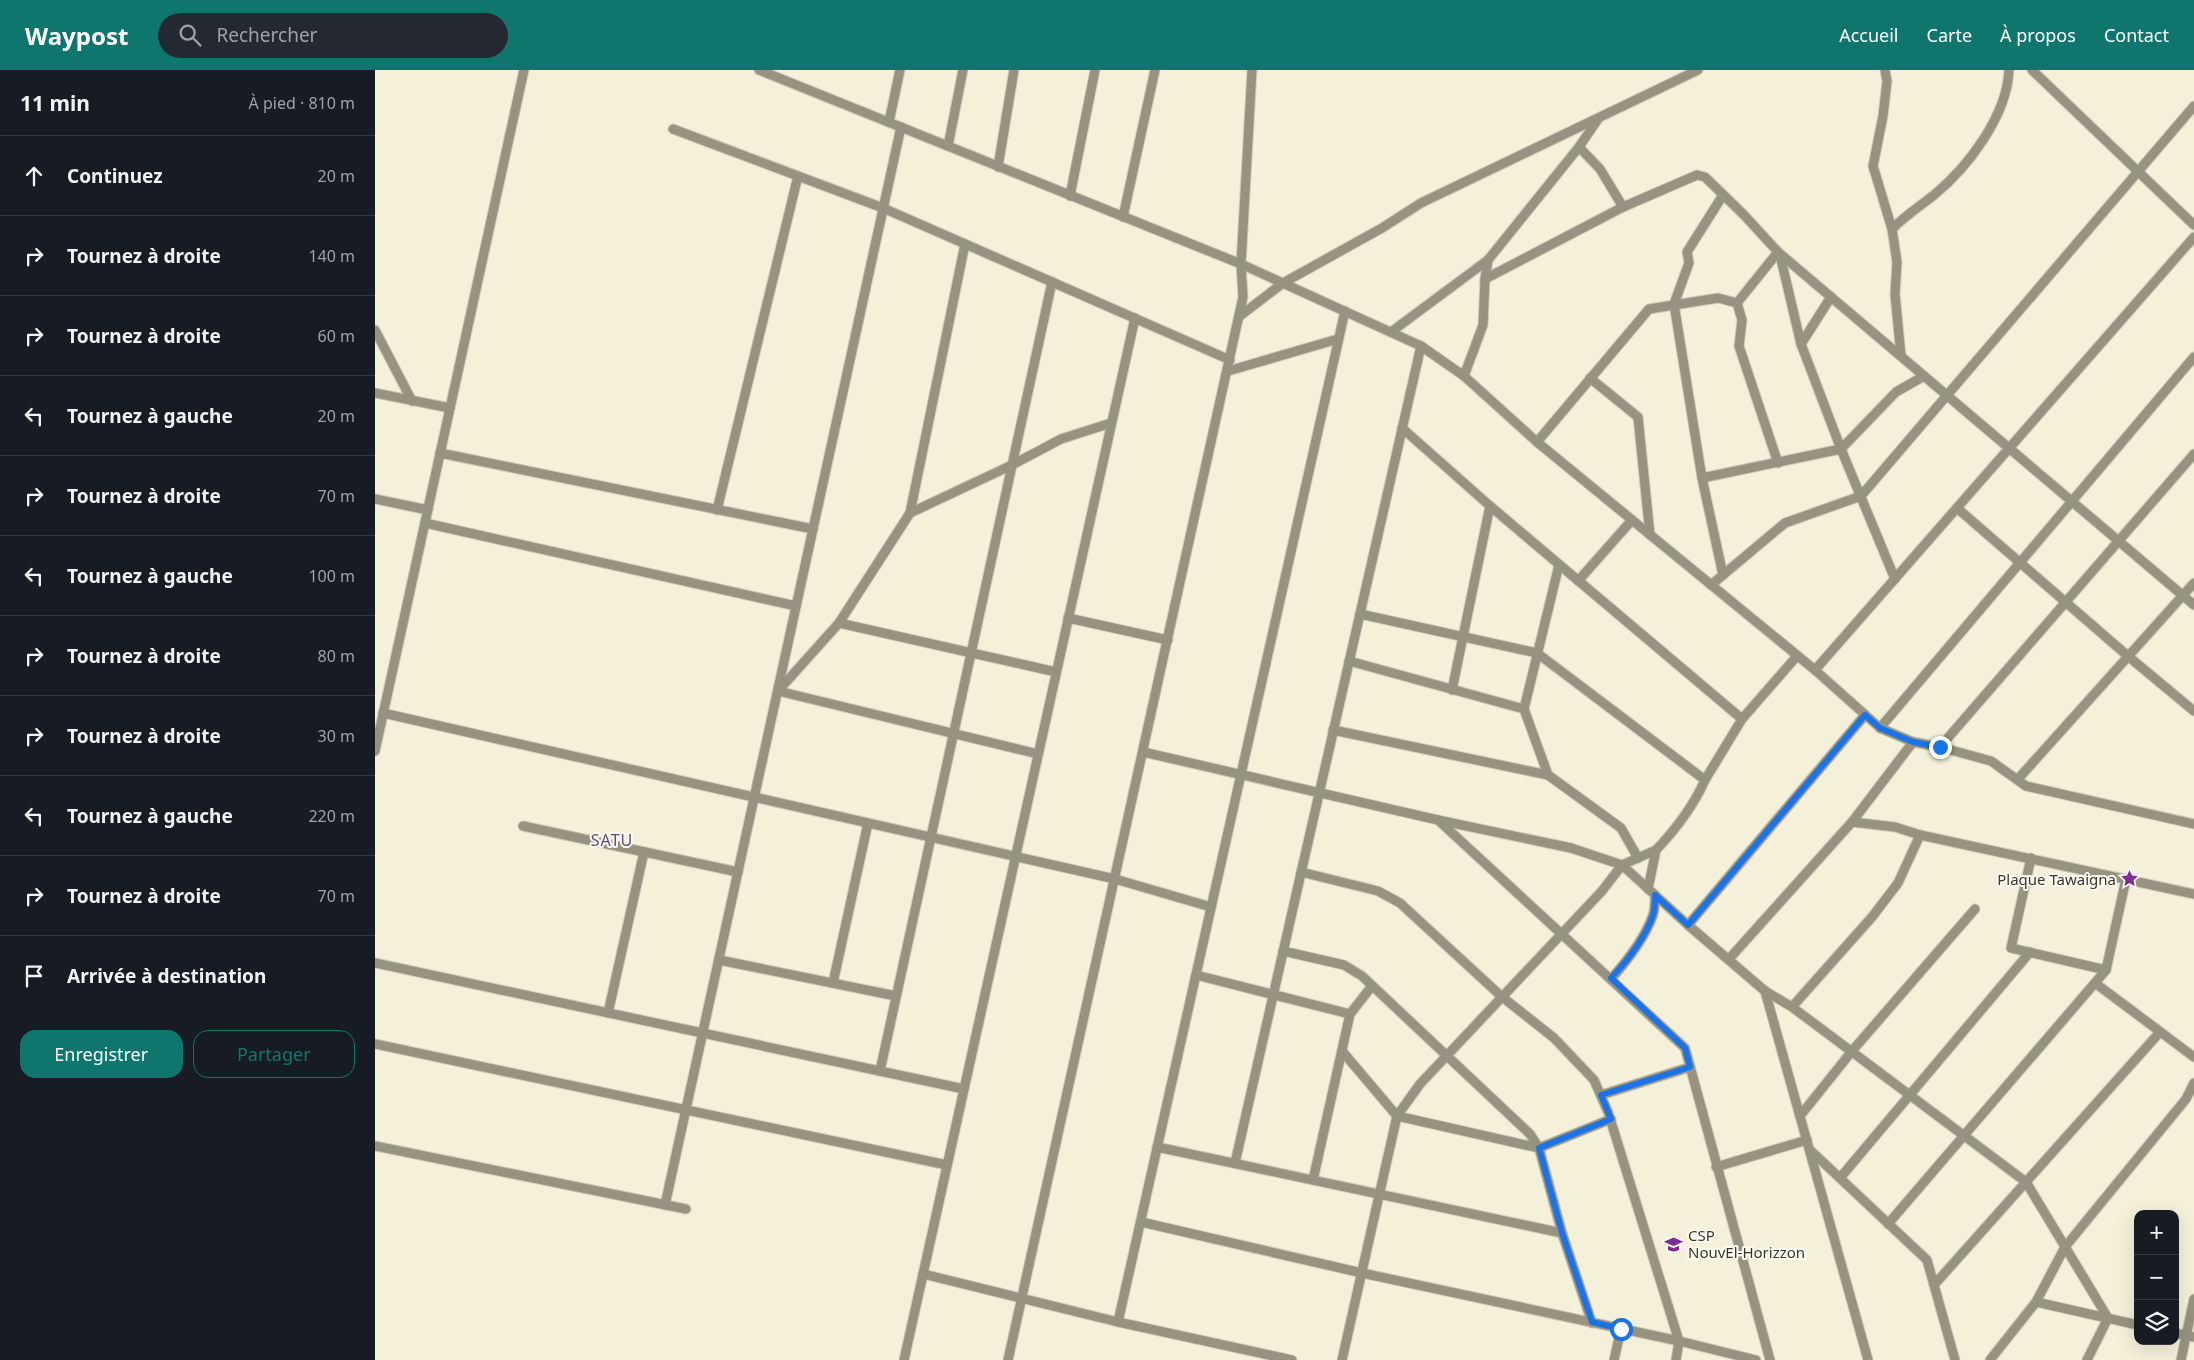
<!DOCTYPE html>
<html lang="fr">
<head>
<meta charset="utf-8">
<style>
  body { margin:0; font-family:"Noto Sans",sans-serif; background:#242831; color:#f1f3f6 }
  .controls { position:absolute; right:15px; bottom:15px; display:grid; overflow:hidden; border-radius:10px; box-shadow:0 5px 20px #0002 }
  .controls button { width:45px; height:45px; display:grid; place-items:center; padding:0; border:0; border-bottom:1px solid #363941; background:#171b24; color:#f1f3f6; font:25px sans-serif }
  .stop { position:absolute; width:15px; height:15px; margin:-11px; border:4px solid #1a73e8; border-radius:50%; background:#fff }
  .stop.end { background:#1a73e8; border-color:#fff; box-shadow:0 1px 5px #0008 }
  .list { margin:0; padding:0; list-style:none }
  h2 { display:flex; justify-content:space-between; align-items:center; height:65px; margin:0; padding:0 20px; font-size:21px }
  h2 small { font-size:16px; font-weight:400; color:#9ea1a6 }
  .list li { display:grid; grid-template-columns:32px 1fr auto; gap:15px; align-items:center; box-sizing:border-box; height:80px; padding:0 20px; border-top:1px solid #363941 }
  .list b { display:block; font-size:19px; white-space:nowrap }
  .list em { font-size:16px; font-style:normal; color:#9ea1a6 }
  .actions { display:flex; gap:10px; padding:15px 20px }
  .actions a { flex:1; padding:11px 0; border:1px solid #0f766e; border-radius:15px; text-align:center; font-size:18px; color:#0f766e }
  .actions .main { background:#0f766e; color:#fff }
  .icon { flex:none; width:28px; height:28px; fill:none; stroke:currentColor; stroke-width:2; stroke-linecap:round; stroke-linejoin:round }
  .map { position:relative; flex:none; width:1819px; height:1290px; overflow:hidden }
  header { display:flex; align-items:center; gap:30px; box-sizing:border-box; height:70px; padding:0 25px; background:#0f766e; color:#fff }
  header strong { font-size:24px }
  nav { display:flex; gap:28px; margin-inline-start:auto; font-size:18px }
  .search { width:350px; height:45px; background:#242831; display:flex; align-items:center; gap:12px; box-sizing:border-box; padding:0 18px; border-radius:28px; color:#9ea1a6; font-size:19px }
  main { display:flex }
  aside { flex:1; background:#171b24 }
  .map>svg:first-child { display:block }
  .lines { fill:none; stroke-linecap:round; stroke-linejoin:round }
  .minor-casing { stroke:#cfcbb7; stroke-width:11 }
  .minor { stroke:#979381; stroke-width:9 }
  .route { stroke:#1a73e8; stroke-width:6 }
  .labels { text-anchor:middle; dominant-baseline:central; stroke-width:4; stroke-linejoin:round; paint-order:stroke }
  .poi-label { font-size:15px; fill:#38362e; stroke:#fffdf4; text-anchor:end }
  .neighbourhood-label { font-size:16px; letter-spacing:1px; fill:#6b4178; stroke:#fffdf4 }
</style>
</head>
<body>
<header>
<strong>Waypost</strong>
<div class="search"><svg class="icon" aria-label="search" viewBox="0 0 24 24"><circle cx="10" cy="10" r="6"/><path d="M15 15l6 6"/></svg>Rechercher</div>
<nav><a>Accueil</a><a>Carte</a><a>À propos</a><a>Contact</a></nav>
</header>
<main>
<aside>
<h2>11 min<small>À pied · 810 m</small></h2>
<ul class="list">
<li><svg class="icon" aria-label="ahead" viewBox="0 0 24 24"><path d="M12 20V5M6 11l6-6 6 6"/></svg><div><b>Continuez</b></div><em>20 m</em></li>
<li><svg class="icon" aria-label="right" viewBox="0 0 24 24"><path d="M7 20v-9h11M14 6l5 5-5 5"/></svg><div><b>Tournez à droite</b></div><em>140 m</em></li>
<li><svg class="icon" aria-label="right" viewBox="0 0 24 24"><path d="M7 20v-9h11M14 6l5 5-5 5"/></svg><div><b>Tournez à droite</b></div><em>60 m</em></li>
<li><svg class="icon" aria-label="left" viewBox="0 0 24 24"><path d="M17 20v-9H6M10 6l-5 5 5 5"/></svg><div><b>Tournez à gauche</b></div><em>20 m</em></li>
<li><svg class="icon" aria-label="right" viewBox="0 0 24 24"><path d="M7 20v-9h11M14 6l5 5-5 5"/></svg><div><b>Tournez à droite</b></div><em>70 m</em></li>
<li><svg class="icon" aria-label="left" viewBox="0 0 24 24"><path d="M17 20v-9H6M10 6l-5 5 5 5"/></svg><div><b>Tournez à gauche</b></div><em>100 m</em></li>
<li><svg class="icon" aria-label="right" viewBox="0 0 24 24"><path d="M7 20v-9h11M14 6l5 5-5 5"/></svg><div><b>Tournez à droite</b></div><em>80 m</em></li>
<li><svg class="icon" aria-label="right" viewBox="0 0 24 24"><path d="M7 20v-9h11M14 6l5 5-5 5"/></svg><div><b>Tournez à droite</b></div><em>30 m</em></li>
<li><svg class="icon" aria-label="left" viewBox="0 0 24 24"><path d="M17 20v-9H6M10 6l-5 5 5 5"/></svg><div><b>Tournez à gauche</b></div><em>220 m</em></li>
<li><svg class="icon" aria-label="right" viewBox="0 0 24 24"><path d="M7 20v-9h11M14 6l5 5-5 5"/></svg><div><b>Tournez à droite</b></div><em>70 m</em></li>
<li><svg class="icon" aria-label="arrive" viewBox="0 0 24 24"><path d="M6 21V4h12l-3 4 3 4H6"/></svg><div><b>Arrivée à destination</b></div></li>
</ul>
<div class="actions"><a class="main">Enregistrer</a><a>Partager</a></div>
</aside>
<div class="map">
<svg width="1819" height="1290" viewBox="0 0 1819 1290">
  <rect width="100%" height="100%" fill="#f5f0d9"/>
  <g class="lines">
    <defs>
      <g id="minor">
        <path d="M 384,0 L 866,194 L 1046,276 L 1089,306 L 1162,372 L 1440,600 L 1505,658 L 1538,672 L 1477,752 L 1354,889"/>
        <path d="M 1510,0 L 1512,11 L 1508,46 L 1498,96 L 1517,159 L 1522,192 L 1520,224 L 1526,286"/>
        <path d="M 1657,0 L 1819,155"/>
        <path d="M 514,52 L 525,0"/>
        <path d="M 298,59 L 508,138 L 855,290"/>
        <path d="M 573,76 L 588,0"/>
        <path d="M 1204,77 L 1225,99 L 1248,137"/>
        <path d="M 623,97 L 639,0"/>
        <path d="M 695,126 L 720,0"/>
        <path d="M 748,147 L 780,0"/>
        <path d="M 1517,159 C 1531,145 1544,137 1559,125 C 1593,97 1632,46 1634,0"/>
        <path d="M 1405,185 L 1426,274"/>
        <path d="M 1110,209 L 1248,137 L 1322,105 L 1330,107 L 1369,145 L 1403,182 L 1819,535"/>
        <path d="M 1456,227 L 1426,274 L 1466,379 L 1520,509"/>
        <path d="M 1362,233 L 1367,250 L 1364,276 L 1403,393"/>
        <path d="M 1362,233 L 1403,182"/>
        <path d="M 865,246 L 908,213 L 1007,158 L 1046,133 L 1323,0"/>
        <path d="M 0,260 L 37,331"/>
        <path d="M 1016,262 L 1113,190 L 1204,77 L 1223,49"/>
        <path d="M 853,301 L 963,269"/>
        <path d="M 1089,306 L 1108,255 L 1110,209 L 1113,190"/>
        <path d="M 1215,308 L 1263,347 L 1275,465"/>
        <path d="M 0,323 L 75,338"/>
        <path d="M 1027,358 L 1115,436 L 1367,649"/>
        <path d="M 1162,372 L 1274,239 L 1343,228 L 1362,233"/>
        <path d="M 65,383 L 438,459"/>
        <path d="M 1327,408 L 1466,379 L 1521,322 L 1549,306"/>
        <path d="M 0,429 L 53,440"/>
        <path d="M 1582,438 L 1754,587 L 1819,641"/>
        <path d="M 342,440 L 423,106"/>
        <path d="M 535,443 L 590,174"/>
        <path d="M 50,453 L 421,536"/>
        <path d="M 1184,495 L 1149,639 L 1173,705 L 1246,758 L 1263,788"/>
        <path d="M 1348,505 L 1327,408 L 1299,234 L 1314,193 L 1312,182 L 1348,125"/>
        <path d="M 1203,511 L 1257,450"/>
        <path d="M 1336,515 L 1410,453 L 1486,426 L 1819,36"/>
        <path d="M 985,544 L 1162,583 L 1330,710 C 1318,737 1302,758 1281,780"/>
        <path d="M 693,548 L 793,570"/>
        <path d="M 464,553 L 681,602"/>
        <path d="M 974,591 L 1149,639"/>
        <path d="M 1440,600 L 1819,167"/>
        <path d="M 1077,620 L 1115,436"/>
        <path d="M 8,643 L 740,809 L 836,837"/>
        <path d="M 1505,658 L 1819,287"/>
        <path d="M 958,660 L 1173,705"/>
        <path d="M 1538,672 L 1565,677 L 1819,384"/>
        <path d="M 1565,677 L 1616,691 L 1651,716 L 1819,754"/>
        <path d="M 0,681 L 149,0"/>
        <path d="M 768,682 L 1063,750 L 1196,778 L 1247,795 L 1313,855 L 1390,921 L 1417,937 L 1651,1112 L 1733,1248 L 1712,1290"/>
        <path d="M 663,684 L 403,621 L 464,553 L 535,443 L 637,395 L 686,369 L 736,353"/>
        <path d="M 1643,709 L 1819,513"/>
        <path d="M 1330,710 L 1367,649 L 1422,586"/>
        <path d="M 1063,750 L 1310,978 L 1395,1290"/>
        <path d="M 1477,752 L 1520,757 L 1545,765 L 1819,824"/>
        <path d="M 148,756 L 363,802"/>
        <path d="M 1656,788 L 1636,878 L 1731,900"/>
        <path d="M 926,802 L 1003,821 L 1025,833 L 1126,926 L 1179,968 L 1219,1010 L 1233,1042 L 1304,1271 L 1301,1290"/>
        <path d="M 1313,855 L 1490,645"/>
        <path d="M 908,881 L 969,895 L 987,906 L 1155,1064 L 1164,1078 L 1187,1163 L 1217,1253"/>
        <path d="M 344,890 L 521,926"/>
        <path d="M 0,893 L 589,1019"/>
        <path d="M 821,905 L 975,944"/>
        <path d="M 1236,909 C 1252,891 1270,868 1278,845 C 1280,839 1280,831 1280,825"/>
        <path d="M 458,913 L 493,753"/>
        <path d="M 1720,913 L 1819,987"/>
        <path d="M 1390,921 L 1493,1290"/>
        <path d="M 1417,937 L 1497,847 L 1523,813 L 1545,765"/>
        <path d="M 233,943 L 269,782"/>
        <path d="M 0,974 L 572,1095"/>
        <path d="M 967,981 L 1022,1046 L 1164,1078 L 1236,1049"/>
        <path d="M 505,1001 L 677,212"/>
        <path d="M 1226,1025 L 1315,997"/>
        <path d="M 1425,1046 L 1477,981 L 1600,839"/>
        <path d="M 0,1076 L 311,1139"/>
        <path d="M 782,1077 L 1187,1163"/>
        <path d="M 1435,1080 L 1552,1190 L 1580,1290"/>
        <path d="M 860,1093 L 1046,276"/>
        <path d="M 1341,1097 L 1432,1070"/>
        <path d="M 1465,1108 L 1655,882"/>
        <path d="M 938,1110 L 975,944 L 997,916"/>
        <path d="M 290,1135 L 526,57"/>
        <path d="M 766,1152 L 987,1203 L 1304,1271 L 1381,1290"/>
        <path d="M 1513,1154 L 1731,900 L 1751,809"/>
        <path d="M 548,1204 L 743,1252 L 917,1290"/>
        <path d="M 1559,1215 L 1785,962"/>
        <path d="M 1661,1232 L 1763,1255"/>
        <path d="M 743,1252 L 970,241"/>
        <path d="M 1800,1263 L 1819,1267"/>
        <path d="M 529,1290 L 760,248"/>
        <path d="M 633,1290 L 868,227 L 866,194 L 877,0"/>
        <path d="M 967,1290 L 1022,1046 L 1045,1014 L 1227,821 L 1247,795 L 1281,780 L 1273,819"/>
        <path d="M 1239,1290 L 1246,1259"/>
        <path d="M 1615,1290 L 1661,1232 L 1690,1177 L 1811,1029 L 1819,1013"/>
        <path d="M 1806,1290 L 1819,1229"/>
      </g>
    </defs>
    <use href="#minor" class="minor-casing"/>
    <use href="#minor" class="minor"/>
  </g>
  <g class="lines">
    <path class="route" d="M 1246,1259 L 1217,1252 L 1187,1163 L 1164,1078 L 1236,1049 L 1226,1025 L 1315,997 L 1310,978 L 1236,908 C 1252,891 1270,868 1278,845 C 1280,839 1280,832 1280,825 L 1313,855 L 1490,645 L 1505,658 L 1538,672 L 1565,677"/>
  </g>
  <defs>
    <symbol id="sight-bare" viewBox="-9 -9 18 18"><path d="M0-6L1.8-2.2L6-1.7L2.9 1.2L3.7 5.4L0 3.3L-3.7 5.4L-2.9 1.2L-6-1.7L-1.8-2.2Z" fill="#802a98" stroke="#fffdf4" stroke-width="2.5" paint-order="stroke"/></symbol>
    <symbol id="school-bare" viewBox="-9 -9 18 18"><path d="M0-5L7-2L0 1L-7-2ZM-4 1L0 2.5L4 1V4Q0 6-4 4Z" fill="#802a98" stroke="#fffdf4" stroke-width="2.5" paint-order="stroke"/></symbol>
  </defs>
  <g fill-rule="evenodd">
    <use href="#sight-bare" x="1742" y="796" width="25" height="25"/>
    <use href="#school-bare" x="1286" y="1162" width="25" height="25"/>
  </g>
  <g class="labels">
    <g class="poi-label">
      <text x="1741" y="809">Plaque Tawaigna</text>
      <text x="1313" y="1165" text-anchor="start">CSP<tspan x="1313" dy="17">NouvEl-Horizzon</tspan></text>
    </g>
    <g class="neighbourhood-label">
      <text x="237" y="770">SATU</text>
    </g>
  </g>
</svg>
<div class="controls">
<button>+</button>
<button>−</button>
<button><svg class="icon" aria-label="layers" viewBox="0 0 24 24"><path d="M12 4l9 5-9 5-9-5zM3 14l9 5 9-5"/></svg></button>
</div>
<div class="stop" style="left:1246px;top:1259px"></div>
<div class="stop end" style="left:1565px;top:677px"></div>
</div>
</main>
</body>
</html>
